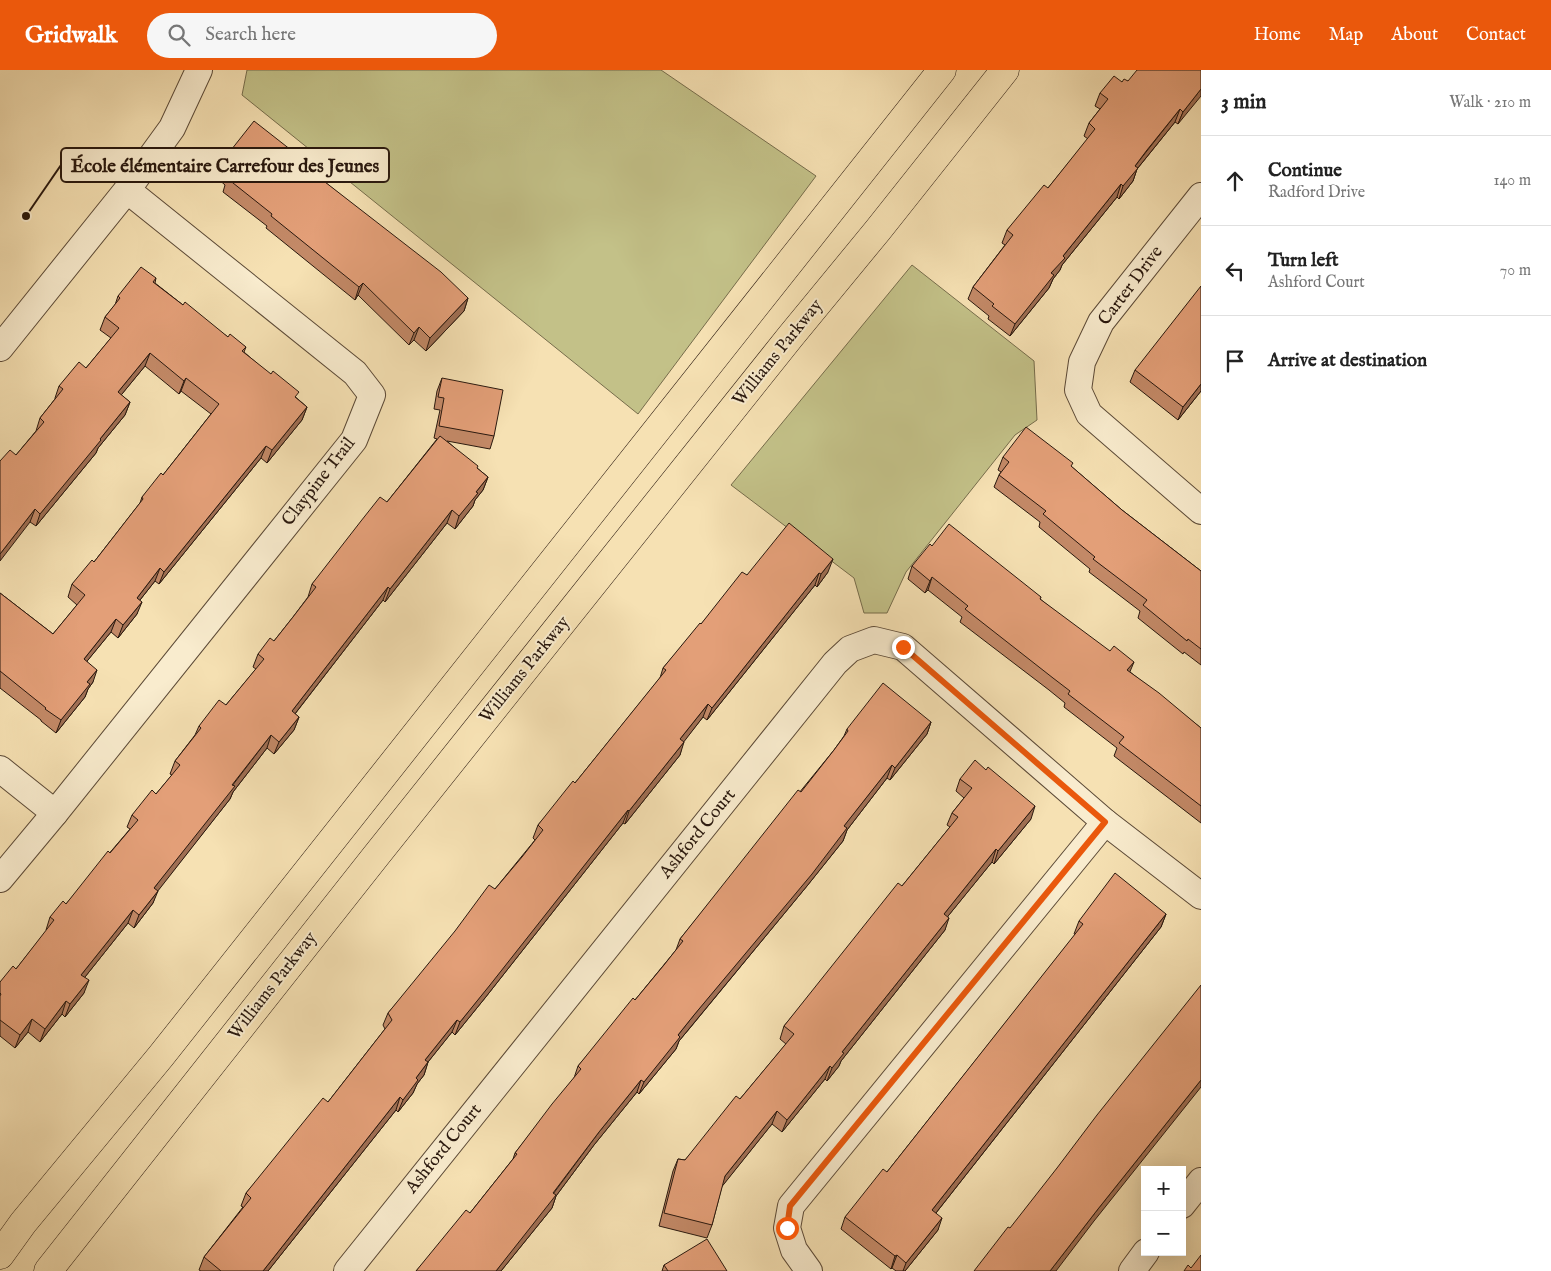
<!DOCTYPE html>
<html lang="en">
<head>
<meta charset="utf-8">
<style>
  body { margin:0; font-family:"IM FELL English",serif; background:#f6f6f6; color:#222 }
  .controls { position:absolute; right:15px; bottom:15px; display:grid; overflow:hidden; border-radius:0px; box-shadow:0 5px 20px #0002 }
  .controls button { width:45px; height:45px; display:grid; place-items:center; padding:0; border:0; border-bottom:1px solid #e0e0e0; background:#fff; color:#222; font:25px sans-serif }
  .stop { position:absolute; width:15px; height:15px; margin:-11px; border:4px solid #ea580c; border-radius:50%; background:#fff }
  .stop.end { background:#ea580c; border-color:#fff; box-shadow:0 1px 5px #0008 }
  .list { margin:0; padding:0; list-style:none }
  h2 { display:flex; justify-content:space-between; align-items:center; height:65px; margin:0; padding:0 20px; font-size:21px }
  h2 small { font-size:16px; font-weight:400; color:#767676 }
  .list li { display:grid; grid-template-columns:32px 1fr auto; gap:15px; align-items:center; box-sizing:border-box; height:90px; padding:0 20px; border-top:1px solid #e0e0e0 }
  .list b { display:block; font-size:19px; white-space:nowrap }
  .list p { margin:0; font-size:16px; white-space:nowrap; color:#767676 }
  .list em { font-size:16px; font-style:normal; color:#767676 }
  .icon { flex:none; width:28px; height:28px; fill:none; stroke:currentColor; stroke-width:2; stroke-linecap:round; stroke-linejoin:round }
  .map { position:relative; flex:none; width:1201px; height:1201px; overflow:hidden }
  header { display:flex; align-items:center; gap:30px; box-sizing:border-box; height:70px; padding:0 25px; background:#ea580c; color:#fff }
  header strong { font-size:24px }
  nav { display:flex; gap:28px; margin-inline-start:auto; font-size:18px }
  .search { width:350px; height:45px; background:#f6f6f6; display:flex; align-items:center; gap:12px; box-sizing:border-box; padding:0 18px; border-radius:28px; color:#767676; font-size:19px }
  main { display:flex }
  aside { flex:1; background:#fff }
  .map>svg:first-child { display:block }
  .green { fill:#c3c188; stroke:#766c4b }
  .lines { fill:none; stroke-linecap:round; stroke-linejoin:round }
  .minor-casing { stroke:#5c4a37; stroke-width:28 }
  .major-casing { stroke:#29180e; stroke-width:29 }
  .minor { stroke:#f9ecce; stroke-width:26 }
  .major { stroke:#f6e1b3; stroke-width:28 }
  .wall { fill:#c38967; stroke:#29180e }
  .shaded-wall { fill:#9f6f54; stroke:#29180e }
  .building { fill:#e39f78; stroke:#29180e }
  .route { stroke:#ea580c; stroke-width:6 }
  .labels { text-anchor:middle; dominant-baseline:central; stroke-width:4; stroke-linejoin:round; paint-order:stroke }
  .street-label { font-size:18px; fill:#29180e; stroke:#f9ecce }
  .leader { fill:none; stroke:#29180e; stroke-width:2 }
  .callout-dot { fill:#29180e; stroke:#f9ecce; stroke-width:2 }
  .callout { fill:#f9ecce; stroke:#29180e; stroke-width:2 }
  .callout-label { font-size:19px; text-anchor:middle; font-weight:bold; fill:#29180e }
</style>
</head>
<body>
<header>
<strong>Gridwalk</strong>
<div class="search"><svg class="icon" aria-label="search" viewBox="0 0 24 24"><circle cx="10" cy="10" r="6"/><path d="M15 15l6 6"/></svg>Search here</div>
<nav><a>Home</a><a>Map</a><a>About</a><a>Contact</a></nav>
</header>
<main>
<div class="map">
<svg width="1201" height="1201" viewBox="0 0 1201 1201">
  <rect width="100%" height="100%" fill="#f6e1b3"/>
  <filter id="stains"><feTurbulence type="fractalNoise" baseFrequency=".004" numOctaves="4"/><feColorMatrix values="0 0 0 0 .2 0 0 0 0 .09 0 0 0 0 .02 0 0 0 .5 -.17"/></filter>
  <radialGradient id="worn" r=".72"><stop offset=".6" stop-color="#630" stop-opacity="0"/><stop offset="1" stop-color="#630" stop-opacity=".3"/></radialGradient>
  <g class="green">
    <path d="M 247,0 L 661,0 L 816,106 L 638,344 L 242,25 Z"/>
    <path d="M 912,195 L 1034,291 L 1037,350 L 1015,365 L 906,502 L 887,543 L 864,543 L 854,508 L 731,415 Z"/>
  </g>
  <g class="lines">
    <defs>
      <g id="minor">
        <path d="M 1201,126 L 1101,252 L 1082,292 L 1078,320 L 1089,344 L 1201,441"/>
        <path d="M 0,278 L 127,120 L 172,58 L 199,0"/>
        <path d="M 0,699 L 55,743"/>
        <path d="M 0,809 L 55,743 L 354,370 L 372,325 L 355,303 L 127,120"/>
        <path d="M 1182,1135 L 1201,1111"/>
        <path d="M 347,1201 L 835,593 L 850,579 L 874,570 L 903,577 L 1105,752 L 1201,826"/>
        <path d="M 809,1201 L 794,1180 L 787,1158 L 791,1136 L 1105,752"/>
        <path d="M 1132,1201 L 1146,1182"/>
      </g>
      <g id="major">
        <path d="M 0,1185 L 23,1153 L 161,986 L 942,0"/>
        <path d="M 48,1201 L 375,787 L 790,267 L 878,160 L 1005,0"/>
      </g>
    </defs>
    <use href="#minor" class="minor-casing"/>
    <use href="#major" class="major-casing"/>
    <use href="#minor" class="minor"/>
    <use href="#major" class="major"/>
  </g>
  <g class="wall">
    <path d="M 1201,0 L 1178,54 L 1175,52 L 1142,93 L 1137,99 L 1133,111 L 1119,129 L 1117,127 L 1062,195 L 1060,200 L 1053,209 L 1049,218 L 1010,266 L 988,249 L 989,246 L 968,229 L 973,217 L 1005,175 L 1002,173 L 1007,160 L 1048,118 L 1088,69 L 1084,66 L 1089,53 L 1100,39 L 1095,36 L 1100,23 L 1122,12 Z"/>
    <path d="M 220,94 L 326,113 L 468,228 L 464,241 L 426,281 L 414,270 L 409,275 L 358,225 L 355,230 L 266,158 L 267,156 L 223,122 L 225,115 L 216,107 Z"/>
    <path d="M 156,208 L 155,213 L 183,235 L 228,267 L 246,277 L 244,282 L 307,337 L 302,350 L 267,393 L 261,388 L 159,514 L 155,511 L 140,530 L 137,544 L 118,568 L 111,562 L 87,591 L 93,612 L 88,619 L 85,627 L 56,663 L 41,651 L 41,650 L 0,618 L 0,523 L 53,564 L 77,535 L 68,527 L 72,514 L 94,492 L 140,433 L 142,427 L 163,405 L 211,344 L 181,321 L 179,324 L 145,296 L 121,325 L 130,332 L 125,345 L 98,378 L 96,383 L 36,456 L 30,452 L 16,385 L 36,361 L 40,348 L 55,329 L 55,328 L 59,316 L 86,298 L 111,268 L 100,260 L 105,247 L 115,235 L 118,226 Z"/>
    <path d="M 1135,300 L 1201,321 L 1178,350 L 1130,312 Z"/>
    <path d="M 442,308 L 494,366 L 490,379 L 447,371 L 477,398 L 488,407 L 483,420 L 475,430 L 473,436 L 455,459 L 447,453 L 385,532 L 383,530 L 295,644 L 299,647 L 294,660 L 274,684 L 267,678 L 233,722 L 230,729 L 157,821 L 153,833 L 134,858 L 128,853 L 85,907 L 84,923 L 65,947 L 62,944 L 40,972 L 28,962 L 15,978 L 0,966 L 0,912 L 16,899 L 47,860 L 46,860 L 50,847 L 66,834 L 130,759 L 127,757 L 132,745 L 156,724 L 172,705 L 170,704 L 175,691 L 195,665 L 199,656 L 226,635 L 256,599 L 253,597 L 258,584 L 274,571 L 293,547 L 308,527 L 312,514 L 387,432 L 437,369 L 434,368 L 440,340 L 434,339 L 437,321 Z"/>
    <path d="M 1003,387 L 1072,397 L 1122,440 L 1201,501 L 1201,595 L 1184,582 L 1183,584 L 1138,548 L 1140,541 L 1089,502 L 1090,499 L 1039,457 L 1040,452 L 994,417 L 999,405 L 1001,402 L 998,400 Z"/>
    <path d="M 932,476 L 1041,527 L 1040,529 L 1130,602 L 1201,658 L 1201,753 L 1114,686 L 1117,678 L 1064,637 L 1065,633 L 1049,620 L 960,552 L 962,547 L 928,520 L 925,523 L 908,509 L 912,496 Z"/>
    <path d="M 828,502 L 817,517 L 815,515 L 707,650 L 703,647 L 683,672 L 680,685 L 625,754 L 623,753 L 485,928 L 455,965 L 452,962 L 428,992 L 424,1005 L 417,1014 L 413,1023 L 398,1042 L 396,1040 L 268,1201 L 201,1201 L 199,1200 L 204,1187 L 243,1137 L 241,1136 L 246,1123 L 328,1032 L 385,959 L 383,955 L 388,943 L 495,819 L 535,770 L 533,768 L 538,755 L 575,713 L 660,608 L 663,598 L 701,554 L 747,505 Z"/>
    <path d="M 931,652 L 927,664 L 890,710 L 887,708 L 847,760 L 843,771 L 807,816 L 690,958 L 679,971 L 676,979 L 639,1024 L 637,1022 L 594,1075 L 556,1126 L 552,1138 L 501,1201 L 416,1201 L 470,1143 L 513,1089 L 515,1083 L 574,1008 L 578,996 L 635,930 L 676,880 L 680,869 L 834,680 L 844,666 L 847,659 Z"/>
    <path d="M 960,709 L 1031,749 L 994,794 L 992,792 L 948,846 L 945,860 L 841,991 L 839,996 L 827,1011 L 825,1009 L 782,1062 L 772,1054 L 722,1116 L 712,1155 L 707,1168 L 659,1156 L 673,1101 L 678,1089 L 685,1090 L 740,1029 L 786,974 L 780,969 L 784,956 L 902,816 L 950,757 L 947,755 L 952,743 L 964,728 L 956,721 Z"/>
    <path d="M 1166,844 L 1161,857 L 936,1143 L 938,1160 L 905,1201 L 896,1201 L 892,1198 L 891,1199 L 841,1159 L 845,1147 L 887,1102 L 1075,865 L 1074,864 L 1079,851 Z"/>
    <path d="M 664,1195 L 727,1201 L 662,1201 Z"/>
  </g>
  <g class="shaded-wall">
    <path d="M 1201,19 L 1201,26 L 1178,54 L 1183,42 Z"/>
    <path d="M 1180,39 L 1175,52 L 1137,99 L 1133,111 L 1119,129 L 1123,116 L 1135,96 Z"/>
    <path d="M 1121,114 L 1117,127 L 1062,195 L 1060,200 L 1053,209 L 1049,218 L 1010,266 L 1015,254 L 1063,186 Z"/>
    <path d="M 363,213 L 358,225 L 355,230 L 359,217 Z"/>
    <path d="M 468,228 L 464,241 L 426,281 L 430,268 Z"/>
    <path d="M 419,257 L 414,270 L 409,275 L 414,263 Z"/>
    <path d="M 150,283 L 145,296 L 113,335 L 118,322 Z"/>
    <path d="M 186,308 L 181,321 L 179,324 L 184,311 Z"/>
    <path d="M 1201,314 L 1201,321 L 1178,350 L 1183,337 Z"/>
    <path d="M 130,332 L 125,345 L 98,378 L 96,383 L 36,456 L 40,444 L 100,369 Z"/>
    <path d="M 307,337 L 302,350 L 267,393 L 272,380 Z"/>
    <path d="M 266,376 L 261,388 L 159,514 L 164,502 Z"/>
    <path d="M 488,407 L 483,420 L 475,430 L 473,436 L 455,459 L 459,446 L 476,422 Z"/>
    <path d="M 35,439 L 30,452 L 0,491 L 0,484 Z"/>
    <path d="M 452,440 L 447,453 L 385,532 L 390,519 Z"/>
    <path d="M 833,489 L 828,502 L 817,517 L 821,504 Z"/>
    <path d="M 160,498 L 155,511 L 132,540 L 137,528 Z"/>
    <path d="M 819,503 L 815,515 L 707,650 L 712,638 Z"/>
    <path d="M 932,507 L 928,520 L 925,523 L 930,511 Z"/>
    <path d="M 388,517 L 383,530 L 287,654 L 292,641 Z"/>
    <path d="M 142,532 L 137,544 L 118,568 L 123,555 Z"/>
    <path d="M 116,549 L 111,562 L 79,601 L 84,589 Z"/>
    <path d="M 1134,592 L 1129,604 L 1127,600 Z"/>
    <path d="M 97,600 L 93,612 L 88,619 L 85,627 L 56,663 L 61,650 L 87,612 Z"/>
    <path d="M 708,634 L 703,647 L 676,682 L 680,669 Z"/>
    <path d="M 299,647 L 294,660 L 274,684 L 279,672 Z"/>
    <path d="M 931,652 L 927,664 L 890,710 L 895,698 Z"/>
    <path d="M 271,665 L 267,678 L 233,722 L 230,729 L 150,831 L 154,818 Z"/>
    <path d="M 684,672 L 680,685 L 625,754 L 629,741 Z"/>
    <path d="M 892,695 L 887,708 L 847,760 L 843,771 L 807,816 L 679,971 L 676,979 L 639,1024 L 644,1012 L 678,965 Z"/>
    <path d="M 1035,736 L 1031,749 L 994,794 L 998,781 Z"/>
    <path d="M 628,740 L 623,753 L 485,928 L 455,965 L 460,952 Z"/>
    <path d="M 996,779 L 992,792 L 940,856 L 944,844 Z"/>
    <path d="M 158,821 L 153,833 L 134,858 L 139,845 Z"/>
    <path d="M 133,840 L 128,853 L 77,917 L 81,905 Z"/>
    <path d="M 1166,844 L 1161,857 L 928,1153 L 932,1140 Z"/>
    <path d="M 949,848 L 945,860 L 841,991 L 839,996 L 827,1011 L 832,998 L 842,982 Z"/>
    <path d="M 89,910 L 84,923 L 65,947 L 70,934 Z"/>
    <path d="M 66,931 L 62,944 L 40,972 L 45,959 Z"/>
    <path d="M 32,949 L 28,962 L 15,978 L 20,965 Z"/>
    <path d="M 457,950 L 452,962 L 420,1002 L 425,990 Z"/>
    <path d="M 428,992 L 424,1005 L 417,1014 L 413,1023 L 398,1042 L 403,1030 L 416,1008 Z"/>
    <path d="M 830,996 L 825,1009 L 782,1062 L 787,1050 Z"/>
    <path d="M 641,1010 L 637,1022 L 594,1075 L 556,1126 L 552,1138 L 501,1201 L 496,1201 L 599,1062 Z"/>
    <path d="M 1201,1010 L 1201,1017 L 1094,1151 L 1056,1201 L 1050,1201 L 1098,1139 Z"/>
    <path d="M 400,1027 L 396,1040 L 268,1201 L 263,1201 Z"/>
    <path d="M 777,1041 L 772,1054 L 720,1119 L 725,1106 Z"/>
    <path d="M 942,1148 L 938,1160 L 905,1201 L 903,1201 L 906,1193 Z"/>
    <path d="M 897,1185 L 892,1198 L 891,1199 L 895,1186 Z"/>
  </g>
  <g class="building">
    <path d="M 1137,0 L 1201,0 L 1201,19 L 1183,42 L 1180,39 L 1147,80 L 1135,96 L 1138,98 L 1123,116 L 1121,114 L 1063,186 L 1065,188 L 1051,203 L 1054,205 L 1015,254 L 992,236 L 994,234 L 973,217 L 1013,165 L 1007,160 L 1044,115 L 1048,118 L 1095,59 L 1089,53 L 1108,29 L 1100,23 L 1114,6 L 1122,12 L 1124,9 L 1128,11 Z"/>
    <path d="M 254,51 L 328,109 L 325,112 L 441,202 L 468,228 L 430,268 L 419,257 L 414,263 L 363,213 L 359,217 L 271,146 L 272,144 L 228,109 L 232,104 L 220,94 Z"/>
    <path d="M 141,197 L 156,208 L 153,212 L 183,235 L 185,232 L 228,267 L 230,264 L 246,277 L 242,281 L 271,304 L 273,301 L 299,322 L 295,327 L 307,337 L 272,380 L 266,376 L 164,502 L 160,498 L 137,528 L 142,532 L 123,555 L 116,549 L 84,589 L 97,600 L 87,612 L 90,614 L 61,650 L 45,639 L 46,638 L 0,601 L 0,523 L 53,564 L 85,525 L 72,514 L 92,490 L 94,492 L 143,429 L 142,427 L 161,403 L 163,405 L 219,334 L 186,308 L 184,311 L 150,283 L 118,322 L 130,332 L 100,369 L 101,370 L 40,444 L 35,439 L 0,484 L 0,391 L 10,380 L 16,385 L 44,352 L 40,348 L 63,319 L 59,316 L 79,292 L 86,298 L 119,258 L 105,247 L 120,228 L 118,226 Z"/>
    <path d="M 1201,216 L 1201,314 L 1183,337 L 1135,300 Z"/>
    <path d="M 442,308 L 503,320 L 494,366 L 439,356 L 444,328 L 438,327 Z"/>
    <path d="M 1026,357 L 1073,393 L 1071,396 L 1122,440 L 1201,501 L 1201,579 L 1188,569 L 1187,571 L 1143,535 L 1147,530 L 1093,489 L 1095,487 L 1043,444 L 1046,441 L 999,405 L 1009,392 L 1003,387 Z"/>
    <path d="M 440,366 L 478,396 L 477,398 L 488,407 L 476,422 L 478,423 L 459,446 L 452,440 L 390,519 L 388,517 L 292,641 L 299,647 L 279,672 L 271,665 L 232,715 L 235,716 L 154,818 L 158,821 L 139,845 L 133,840 L 81,905 L 89,910 L 70,934 L 66,931 L 45,959 L 32,949 L 20,965 L 0,950 L 0,926 L 1,924 L 0,923 L 0,912 L 13,896 L 16,899 L 54,850 L 50,847 L 63,831 L 66,834 L 108,781 L 110,783 L 138,750 L 132,745 L 152,720 L 156,724 L 180,695 L 175,691 L 201,658 L 199,656 L 219,630 L 226,635 L 264,589 L 258,584 L 270,568 L 274,571 L 293,547 L 316,517 L 312,514 L 361,451 L 380,427 L 387,432 Z"/>
    <path d="M 789,453 L 833,489 L 821,504 L 819,503 L 712,638 L 708,634 L 680,669 L 684,672 L 629,741 L 628,740 L 490,915 L 460,952 L 457,950 L 425,990 L 428,992 L 416,1008 L 418,1010 L 403,1030 L 400,1027 L 263,1201 L 221,1201 L 204,1187 L 251,1128 L 246,1123 L 323,1028 L 328,1032 L 392,950 L 388,943 L 455,861 L 489,815 L 495,819 L 522,787 L 543,760 L 538,755 L 573,711 L 575,713 L 666,600 L 663,598 L 700,553 L 701,554 L 742,502 L 747,505 Z"/>
    <path d="M 949,454 L 1041,527 L 1040,529 L 1110,581 L 1114,576 L 1134,592 L 1127,600 L 1159,623 L 1201,658 L 1201,736 L 1119,673 L 1124,667 L 1068,624 L 1070,621 L 1053,608 L 965,539 L 968,536 L 932,507 L 930,511 L 912,496 L 930,474 L 932,476 Z"/>
    <path d="M 883,613 L 931,652 L 895,698 L 892,695 L 844,756 L 847,758 L 812,804 L 694,945 L 678,965 L 680,967 L 644,1012 L 641,1010 L 599,1062 L 553,1123 L 556,1125 L 496,1201 L 416,1201 L 466,1140 L 470,1143 L 517,1084 L 515,1083 L 552,1034 L 581,999 L 578,996 L 633,928 L 635,930 L 664,895 L 683,871 L 680,869 L 798,720 L 801,722 L 834,680 L 848,661 L 847,659 Z"/>
    <path d="M 975,690 L 986,700 L 988,697 L 1035,736 L 998,781 L 996,779 L 944,844 L 949,848 L 842,982 L 844,983 L 832,998 L 830,996 L 787,1050 L 777,1041 L 725,1106 L 712,1155 L 664,1143 L 678,1089 L 685,1090 L 736,1026 L 740,1029 L 794,964 L 784,956 L 898,813 L 902,816 L 958,747 L 952,743 L 972,718 L 960,709 Z"/>
    <path d="M 1115,803 L 1166,844 L 932,1140 L 942,1148 L 906,1193 L 897,1185 L 895,1186 L 845,1147 L 883,1099 L 887,1102 L 1083,854 L 1079,851 Z"/>
    <path d="M 1201,915 L 1201,1010 L 1098,1139 L 1050,1201 L 974,1201 L 1008,1157 L 1010,1158 L 1057,1098 L 1097,1045 Z"/>
    <path d="M 707,1169 L 727,1201 L 668,1201 L 664,1195 Z"/>
    <path d="M 1201,1185 L 1201,1201 L 1184,1201 L 1188,1195 L 1191,1198 Z"/>
  </g>
  <g class="lines">
    <path class="route" d="M 787,1158 L 790,1136 L 1105,752 L 903,577"/>
  </g>
  <g class="labels">
    <g class="street-label">
      <text transform="translate(1131 216) rotate(-53)">Carter Drive</text>
      <text transform="translate(778 283) rotate(-51)">Williams Parkway</text>
      <text transform="translate(319 412) rotate(-52)">Claypine Trail</text>
      <text transform="translate(525 600) rotate(-51)">Williams Parkway</text>
      <text transform="translate(698 764) rotate(-51)">Ashford Court</text>
      <text transform="translate(273 916) rotate(-52)">Williams Parkway</text>
      <text transform="translate(444 1079) rotate(-51)">Ashford Court</text>
    </g>
  </g>
  <path class="leader" d="M26 146L61 95"/>
  <circle class="callout-dot" cx="26" cy="146" r="5"/>
  <rect class="callout" x="61" y="78" width="328" height="34" rx="5"/>
  <g class="callout-label">
    <text x="225" y="102">École élémentaire Carrefour des Jeunes</text>
  </g>
  <rect width="100%" height="100%" filter="url(#stains)"/>
  <rect width="100%" height="100%" fill="url(#worn)"/>
</svg>
<div class="controls">
<button>+</button>
<button>−</button>
</div>
<div class="stop" style="left:787px;top:1158px"></div>
<div class="stop end" style="left:903px;top:577px"></div>
</div>
<aside>
<h2>3 min<small>Walk · 210 m</small></h2>
<ul class="list">
<li><svg class="icon" aria-label="ahead" viewBox="0 0 24 24"><path d="M12 20V5M6 11l6-6 6 6"/></svg><div><b>Continue</b><p>Radford Drive</p></div><em>140 m</em></li>
<li><svg class="icon" aria-label="left" viewBox="0 0 24 24"><path d="M17 20v-9H6M10 6l-5 5 5 5"/></svg><div><b>Turn left</b><p>Ashford Court</p></div><em>70 m</em></li>
<li><svg class="icon" aria-label="arrive" viewBox="0 0 24 24"><path d="M6 21V4h12l-3 4 3 4H6"/></svg><div><b>Arrive at destination</b></div></li>
</ul>
</aside>
</main>
</body>
</html>
